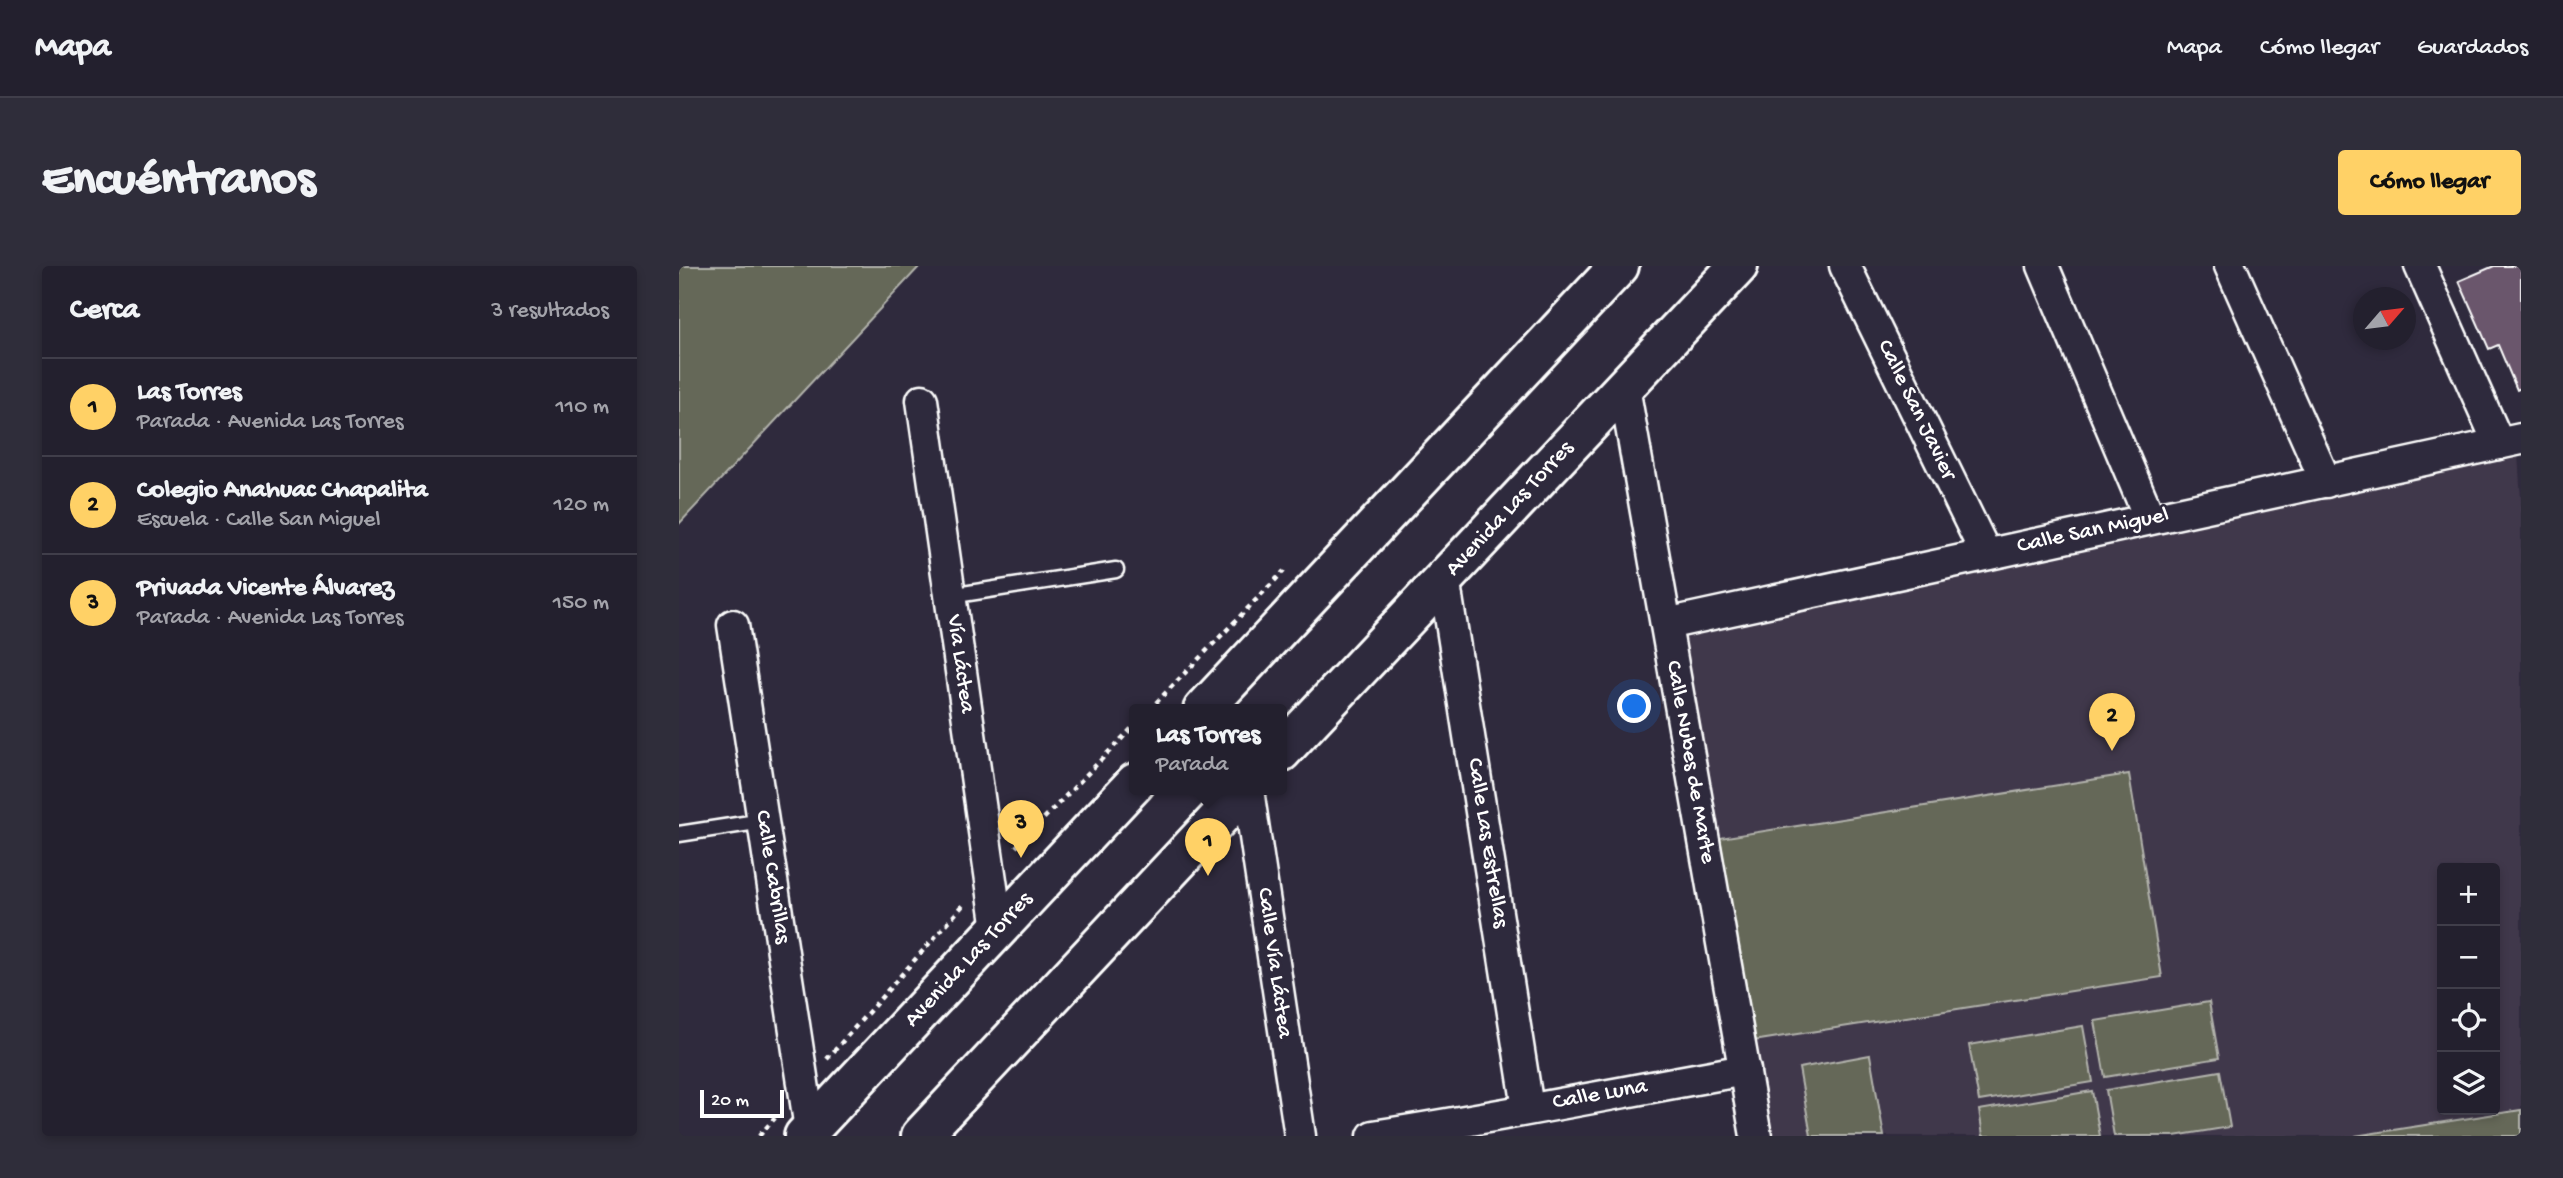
<!DOCTYPE html>
<html lang="es">
<head>
<meta charset="utf-8">
<style>
  body { margin:0; font-family:"Gochi Hand",sans-serif; background:#2f2d3a; color:#f1f3f6 }
  .controls { position:absolute; right:21px; bottom:21px; display:grid; overflow:hidden; border-radius:7px; box-shadow:0 4px 10px #0003 }
  .controls button { width:63px; height:63px; display:grid; place-items:center; padding:0; border:0; border-bottom:2px solid #403e4a; background:#23202e; color:#f1f3f6; font:35px sans-serif }
  .compass { position:absolute; left:1674px; top:21px; width:63px; height:63px; border-radius:50%; background:#23202e; box-shadow:0 4px 10px #0003; rotate:62deg }
  .scale { position:absolute; left:21px; bottom:18px; width:84px; box-sizing:border-box; padding-left:7px; border:4px solid #fff; border-top:0; font-size:19px; line-height:24px; white-space:nowrap; color:#fff; -webkit-text-stroke:5px #2f2a3d; paint-order:stroke }
  .you { position:absolute; left:956px; top:441px; width:24px; height:24px; margin:-18px; border:5px solid #fff; border-radius:50%; background:#1a73e8; box-shadow:0 0 0 10px #1a73e833 }
  .badge { display:grid; place-items:center; width:46px; height:46px; border-radius:50%; background:#ffd166; color:#111; font-size:23px; font-weight:700 }
  .pin { position:absolute; translate:-50% -58px; filter:drop-shadow(0 2px 4px #0008) }
  .pin::after { content:''; position:absolute; top:37px; width:24px; height:21px; background:inherit; clip-path:polygon(0 0,100% 0,50% 100%) }
  .popup { position:absolute; left:450px; top:438px; width:158px; height:91px; box-sizing:border-box; display:grid; place-content:center; border-radius:7px; background:#23202e; filter:drop-shadow(0 2px 5px #0005); font-size:23px; white-space:nowrap; color:#a3a3aa }
  .popup b { font-size:26px; color:#f1f3f6 }
  .popup::after { content:''; position:absolute; left:50%; top:100%; margin-left:-14px; border:14px solid transparent; border-top-color:#23202e }
  .list { margin:0; padding:0; list-style:none }
  h2 { display:flex; justify-content:space-between; align-items:center; height:91px; margin:0; padding:0 28px; font-size:30px }
  h2 small { font-size:23px; font-weight:400; color:#a3a3aa }
  .list li { display:grid; grid-template-columns:46px 1fr auto; gap:21px; align-items:center; box-sizing:border-box; height:98px; padding:0 28px; border-top:2px solid #403e4a }
  .list b { display:block; font-size:26px; white-space:nowrap }
  .list p { margin:0; font-size:23px; white-space:nowrap; color:#a3a3aa }
  .list em { font-size:23px; font-style:normal; color:#a3a3aa }
  .icon { flex:none; width:38px; height:38px; fill:none; stroke:currentColor; stroke-width:2; stroke-linecap:round; stroke-linejoin:round }
  .map { position:relative; flex:none; width:1842px; height:870px; overflow:hidden; border-radius:7px }
  header { display:flex; align-items:center; gap:42px; box-sizing:border-box; height:98px; padding:0 35px; background:#23202e; border-bottom:2px solid #403e4a }
  header strong { font-size:33px }
  nav { display:flex; gap:38px; margin-inline-start:auto; font-size:24px }
  .intro { display:flex; align-items:center; justify-content:space-between; box-sizing:border-box; height:168px; padding:0 42px }
  h1 { margin:0; font-size:49px }
  .button { padding:18px 32px; border-radius:7px; background:#ffd166; color:#111; font-size:24px; font-weight:700 }
  main { display:flex; gap:42px; padding:0 42px }
  aside { flex:1; background:#23202e; border-radius:7px; box-shadow:0 4px 10px #0003 }
  .map>svg:first-child { display:block }
  .built { fill:#41374b; fill-rule:evenodd }
  .green { fill:#656759; stroke:#b2b3ac; stroke-width:2 }
  .building { fill:#6b566c; stroke:#fff; stroke-width:2 }
  .lines { fill:none; stroke-linecap:round; stroke-linejoin:round }
  .lane-casing { stroke:#fff; stroke-width:19 }
  .street-casing { stroke:#fff; stroke-width:35 }
  .primary-casing { stroke:#fff; stroke-width:44 }
  .path { stroke:#fff; stroke-width:4.5; stroke-dasharray:5 5; stroke-linecap:butt }
  .lane { stroke:#2f2a3d; stroke-width:14 }
  .street { stroke:#2f2a3d; stroke-width:30 }
  .primary { stroke:#2f2a3d; stroke-width:38 }
  .labels { text-anchor:middle; dominant-baseline:central; stroke-width:5; stroke-linejoin:round; paint-order:stroke }
  .street-label { font-size:23px; fill:#fff; stroke:#2f2a3d }
</style>
</head>
<body>
<header>
<strong>Mapa</strong>
<nav><a>Mapa</a><a>Cómo llegar</a><a>Guardados</a></nav>
</header>
<div class="intro"><h1>Encuéntranos</h1><a class="button">Cómo llegar</a></div>
<main>
<aside>
<h2>Cerca<small>3 resultados</small></h2>
<ul class="list">
<li><span class="badge">1</span><div><b>Las Torres</b><p>Parada · Avenida Las Torres</p></div><em>110 m</em></li>
<li><span class="badge">2</span><div><b>Colegio Anahuac Chapalita</b><p>Escuela · Calle San Miguel</p></div><em>120 m</em></li>
<li><span class="badge">3</span><div><b>Privada Vicente Álvarez</b><p>Parada · Avenida Las Torres</p></div><em>150 m</em></li>
</ul>
</aside>
<div class="map">
<svg width="1842" height="870" viewBox="0 0 1842 870">
  <rect width="100%" height="100%" fill="#2f2a3d"/>
  <filter id="ink" filterUnits="userSpaceOnUse"><feTurbulence type="fractalNoise" baseFrequency=".0143" numOctaves="2"/><feDisplacementMap in="SourceGraphic" scale="14" xChannelSelector="R" yChannelSelector="G"/><feConvolveMatrix kernelMatrix="1 2 1 2 8 2 1 2 1" color-interpolation-filters="sRGB"/></filter>
  <g filter="url(#ink)">
    <path class="built" d="M 1839,188 L 1842,234 L 1842,870 L 1091,870 L 1002,368 L 1654,230 ZM 1763,602 L 1816,602 L 1816,844 L 1763,844 Z"/>
    <g class="green">
      <path d="M 0,0 L 241,0 L 0,258 Z"/>
      <path d="M 1450,508 L 1483,711 L 1074,775 L 1041,572 Z"/>
      <path d="M 1530,736 L 1540,792 L 1426,811 L 1416,755 Z"/>
      <path d="M 1404,760 L 1414,816 L 1300,835 L 1290,779 Z"/>
      <path d="M 1191,789 L 1205,870 L 1132,870 L 1120,802 Z"/>
      <path d="M 1541,805 L 1551,861 L 1495,870 L 1435,870 L 1427,824 Z"/>
      <path d="M 1413,825 L 1421,870 L 1304,870 L 1300,844 Z"/>
      <path d="M 1842,844 L 1842,870 L 1676,870 Z"/>
    </g>
    <path class="building" d="M 1815,0 L 1842,0 L 1842,122 L 1838,124 L 1819,79 L 1810,83 L 1780,15 Z"/>
    <g class="lines">
      <defs>
        <g id="lane">
          <path d="M 271,330 L 437,304"/>
          <path d="M 0,568 L 84,555"/>
        </g>
        <g id="street">
          <path d="M 1166,0 L 1307,288"/>
          <path d="M 1364,0 L 1471,253"/>
          <path d="M 1551,0 L 1647,216"/>
          <path d="M 1741,0 L 1820,178"/>
          <path d="M 945,121 L 1077,870"/>
          <path d="M 243,134 L 319,663"/>
          <path d="M 765,312 L 849,842"/>
          <path d="M 987,358 L 1842,173"/>
          <path d="M 54,359 L 131,863"/>
          <path d="M 569,524 L 621,870"/>
          <path d="M 694,870 C 819,851 942,826 1066,804"/>
        </g>
        <g id="primary">
          <path d="M 524,444 L 940,0"/>
          <path d="M 602,486 L 1059,0"/>
          <path d="M 125,870 L 456,517"/>
          <path d="M 242,870 L 566,524"/>
        </g>
      </defs>
      <use href="#lane" class="lane-casing"/>
      <use href="#street" class="street-casing"/>
      <use href="#primary" class="primary-casing"/>
      <g class="path">
        <path d="M 470,444 L 605,305"/>
        <path d="M 337,581 L 456,459"/>
        <path d="M 148,793 L 286,637"/>
        <path d="M 80,870 L 96,852"/>
      </g>
      <use href="#lane" class="lane"/>
      <use href="#street" class="street"/>
      <use href="#primary" class="primary"/>
    </g>
  </g>
  <g class="labels">
    <g class="street-label">
      <text transform="translate(1237 144) rotate(64)">Calle San Javier</text>
      <text transform="translate(831 243) rotate(-47)">Avenida Las Torres</text>
      <text transform="translate(1414 265) rotate(-12)">Calle San Miguel</text>
      <text transform="translate(281 398) rotate(82)">Vía Láctea</text>
      <text transform="translate(1011 496) rotate(80)">Calle Nubes de Marte</text>
      <text transform="translate(808 577) rotate(81)">Calle Las Estrellas</text>
      <text transform="translate(93 611) rotate(81)">Calle Cabrillas</text>
      <text transform="translate(290 694) rotate(-47)">Avenida Las Torres</text>
      <text transform="translate(595 697) rotate(82)">Calle Vía Láctea</text>
      <text transform="translate(921 829) rotate(-10)">Calle Luna</text>
    </g>
  </g>
</svg>
<div class="controls">
<button>+</button>
<button>−</button>
<button><svg class="icon" aria-label="locate" viewBox="0 0 24 24"><circle cx="12" cy="12" r="6"/><path d="M12 2v4M12 18v4M2 12h4M18 12h4"/></svg></button>
<button><svg class="icon" aria-label="layers" viewBox="0 0 24 24"><path d="M12 4l9 5-9 5-9-5zM3 14l9 5 9-5"/></svg></button>
</div>
<svg class="compass" viewBox="-18 -18 36 36"><path d="M0-13l5 13h-10z" fill="#e53935"/><path d="M0 13l5-13h-10z" fill="#a3a3aa"/></svg>
<div class="scale">20 m</div>
<div class="you"></div>
<div class="pin badge" style="left:529px;top:610px">1</div>
<div class="popup"><b>Las Torres</b>Parada</div>
<div class="pin badge" style="left:1433px;top:485px">2</div>
<div class="pin badge" style="left:342px;top:592px">3</div>
</div>
</main>
</body>
</html>
